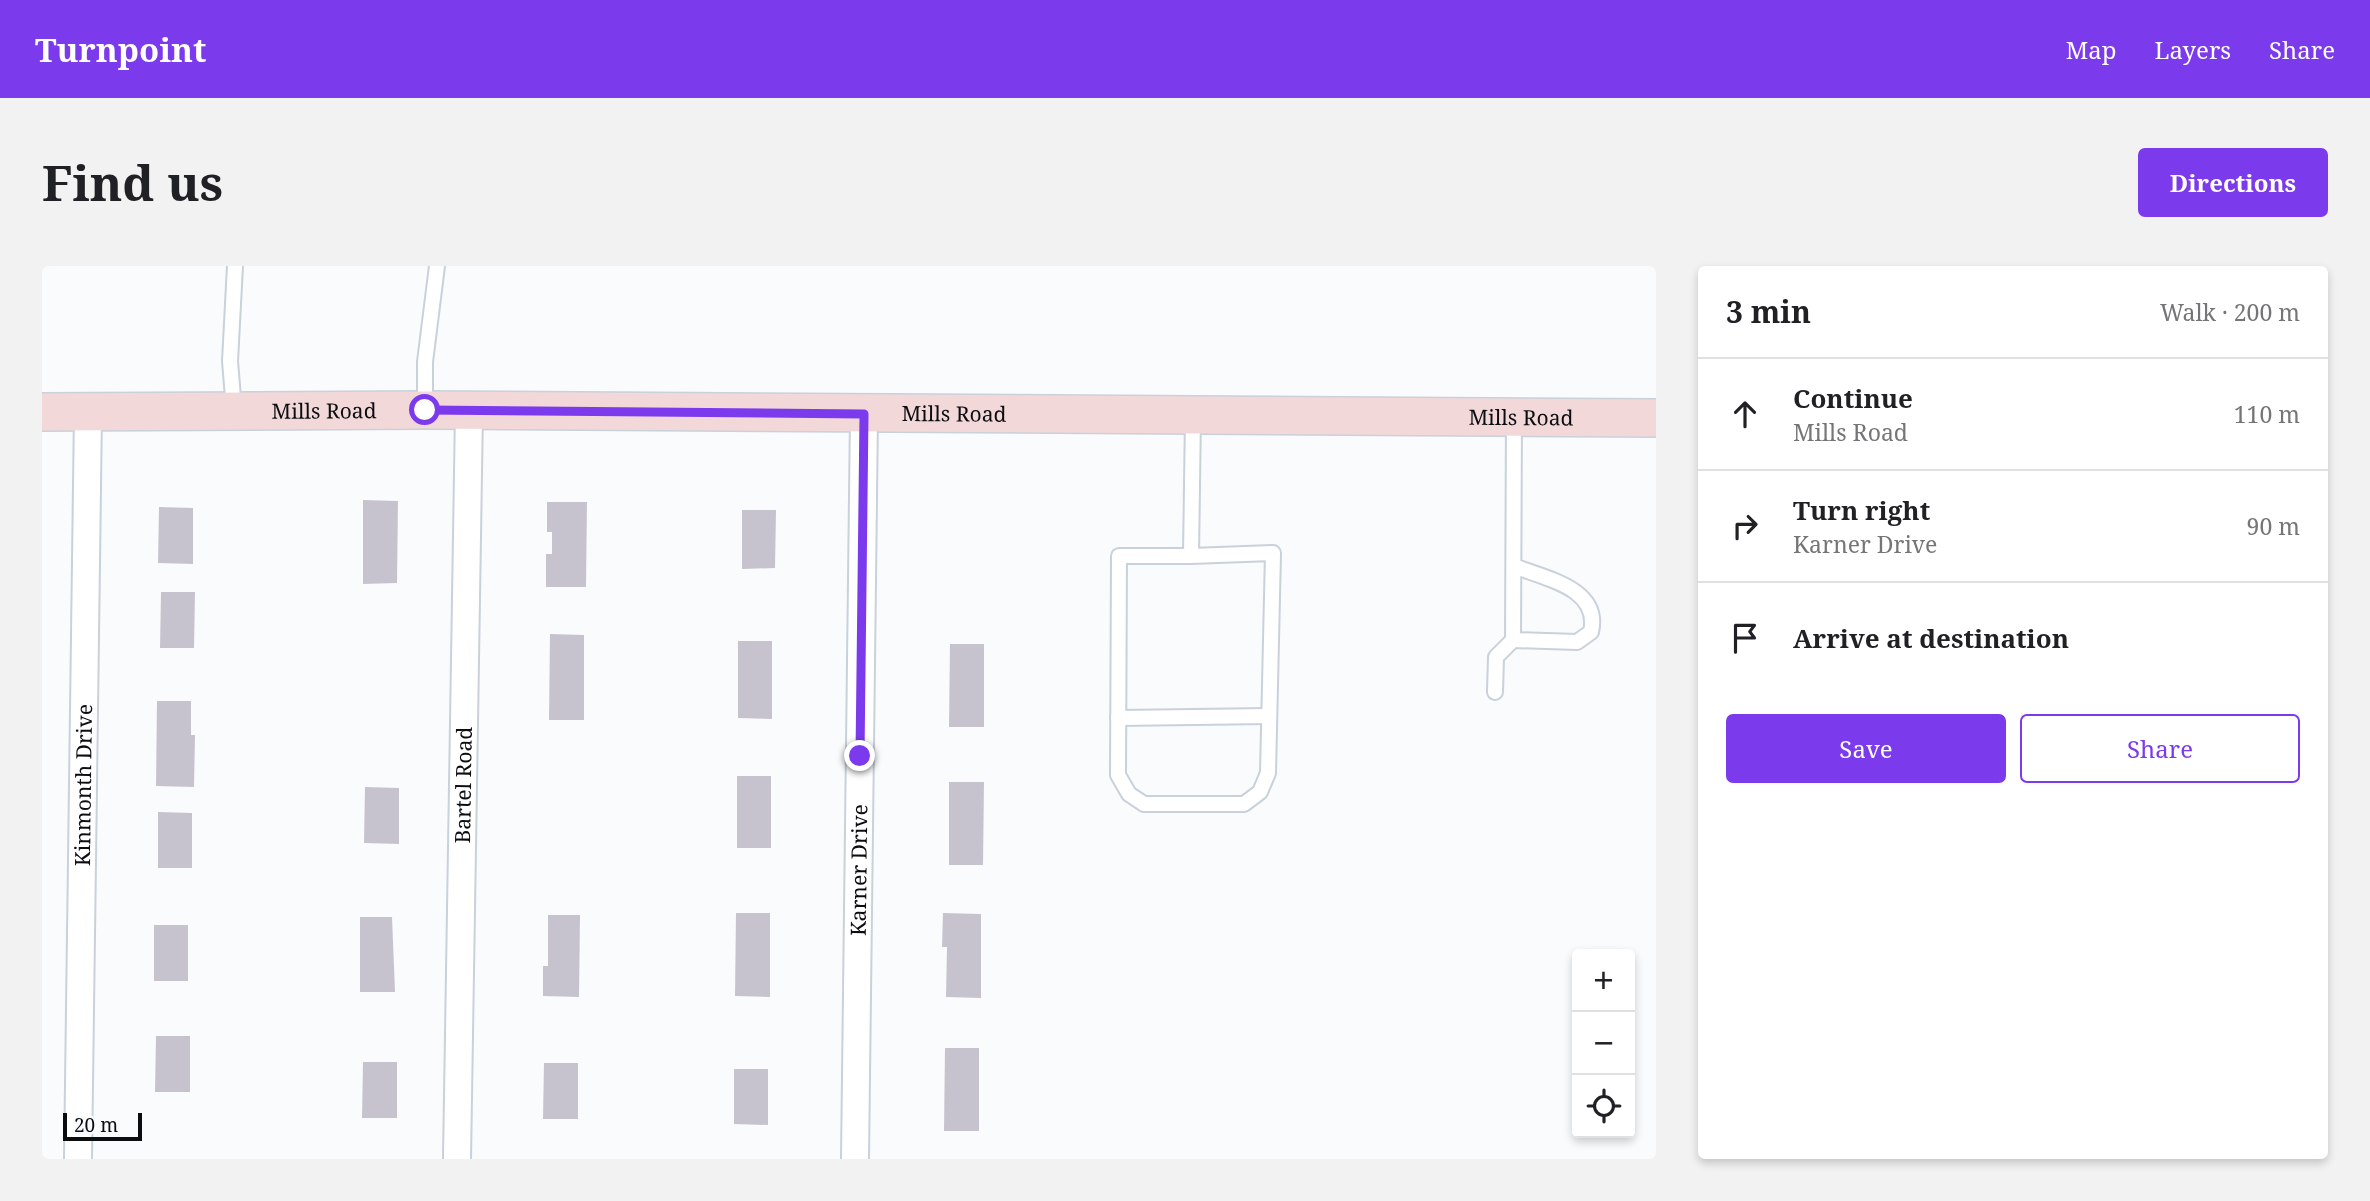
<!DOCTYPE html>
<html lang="en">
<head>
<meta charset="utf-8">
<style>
  body { margin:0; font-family:"Noto Serif",serif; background:#f2f2f2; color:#202124 }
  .controls { position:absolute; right:21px; bottom:21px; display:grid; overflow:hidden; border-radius:7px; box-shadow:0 4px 10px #0003 }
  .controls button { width:63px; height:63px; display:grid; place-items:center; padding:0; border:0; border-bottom:2px solid #e0e0e0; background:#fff; color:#202124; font:35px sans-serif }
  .scale { position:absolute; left:21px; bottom:18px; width:79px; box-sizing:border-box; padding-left:7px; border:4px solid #0b0d10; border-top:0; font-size:19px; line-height:24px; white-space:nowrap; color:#0b0d10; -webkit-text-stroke:5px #fafbfd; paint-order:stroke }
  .stop { position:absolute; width:21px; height:21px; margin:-16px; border:5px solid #7c3aed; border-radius:50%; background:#fff }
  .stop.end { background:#7c3aed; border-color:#fff; box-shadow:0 2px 7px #0008 }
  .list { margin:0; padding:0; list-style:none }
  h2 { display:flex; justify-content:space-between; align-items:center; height:91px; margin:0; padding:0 28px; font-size:30px }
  h2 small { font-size:23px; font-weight:400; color:#757577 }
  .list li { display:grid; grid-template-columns:46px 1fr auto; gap:21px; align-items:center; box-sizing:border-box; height:112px; padding:0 28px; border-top:2px solid #e0e0e0 }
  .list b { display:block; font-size:26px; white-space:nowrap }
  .list p { margin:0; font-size:23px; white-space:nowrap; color:#757577 }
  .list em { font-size:23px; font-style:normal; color:#757577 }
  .actions { display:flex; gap:14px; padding:21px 28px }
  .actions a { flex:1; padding:16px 0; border:2px solid #7c3aed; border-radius:7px; text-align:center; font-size:24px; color:#7c3aed }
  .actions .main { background:#7c3aed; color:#fff }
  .icon { flex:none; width:38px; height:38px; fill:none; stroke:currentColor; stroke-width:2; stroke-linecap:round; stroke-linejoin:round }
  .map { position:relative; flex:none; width:1614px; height:893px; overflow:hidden; border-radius:7px }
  header { display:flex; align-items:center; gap:42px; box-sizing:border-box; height:98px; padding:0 35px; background:#7c3aed; color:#fff }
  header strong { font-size:33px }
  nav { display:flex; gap:38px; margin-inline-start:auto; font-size:24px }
  .intro { display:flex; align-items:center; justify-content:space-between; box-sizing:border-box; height:168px; padding:0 42px }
  h1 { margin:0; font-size:49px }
  .button { padding:18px 32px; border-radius:7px; background:#7c3aed; color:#fff; font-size:24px; font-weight:700 }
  main { display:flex; gap:42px; padding:0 42px }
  aside { flex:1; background:#fff; border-radius:7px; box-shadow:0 4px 10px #0003 }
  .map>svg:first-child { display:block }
  .building { fill:#c7c3ce }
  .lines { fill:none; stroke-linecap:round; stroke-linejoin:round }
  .lane-casing { stroke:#c9d1db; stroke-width:18 }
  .street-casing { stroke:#c9d1db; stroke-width:30 }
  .secondary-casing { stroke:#c9d1db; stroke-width:40 }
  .lane { stroke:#fff; stroke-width:14 }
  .street { stroke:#fff; stroke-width:26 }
  .secondary { stroke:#f2d8d9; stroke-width:37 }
  .route { stroke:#7c3aed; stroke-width:9 }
  .labels { text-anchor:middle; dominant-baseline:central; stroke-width:5; stroke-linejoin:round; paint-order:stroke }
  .street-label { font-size:21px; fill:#0b0d10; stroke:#fafbfd }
</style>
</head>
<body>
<header>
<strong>Turnpoint</strong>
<nav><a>Map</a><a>Layers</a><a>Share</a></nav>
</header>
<div class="intro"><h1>Find us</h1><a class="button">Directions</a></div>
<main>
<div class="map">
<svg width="1614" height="893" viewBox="0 0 1614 893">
  <rect width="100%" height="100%" fill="#fafbfd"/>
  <g class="building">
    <path d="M 321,234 L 356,235 L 355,317 L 321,318 Z"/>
    <path d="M 505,236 L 545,236 L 544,321 L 504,321 L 504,288 L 510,288 L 510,266 L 505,266 Z"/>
    <path d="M 117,241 L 151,242 L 151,298 L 116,297 Z"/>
    <path d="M 700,244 L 734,244 L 733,302 L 700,303 Z"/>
    <path d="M 119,326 L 153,326 L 152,382 L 118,382 Z"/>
    <path d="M 508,368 L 542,369 L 542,454 L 507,454 Z"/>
    <path d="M 696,375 L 730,375 L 730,453 L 696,452 Z"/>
    <path d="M 908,378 L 942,378 L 942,461 L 907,461 Z"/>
    <path d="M 115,435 L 149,435 L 149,469 L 153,469 L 152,521 L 114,520 Z"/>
    <rect x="695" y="510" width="34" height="72"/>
    <path d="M 907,516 L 942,516 L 941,599 L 907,599 Z"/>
    <path d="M 323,521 L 357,522 L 357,578 L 322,577 Z"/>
    <path d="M 116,546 L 150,547 L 150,602 L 116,602 Z"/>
    <path d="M 694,647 L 728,647 L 728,731 L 693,730 Z"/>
    <path d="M 901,647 L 939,648 L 939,732 L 904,731 L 905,681 L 900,681 Z"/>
    <path d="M 506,649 L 538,649 L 537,731 L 501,730 L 501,700 L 506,700 Z"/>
    <path d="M 318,651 L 350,651 L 353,726 L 318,726 Z"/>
    <rect x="112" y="659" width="34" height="56"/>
    <path d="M 114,770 L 148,770 L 148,826 L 113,826 Z"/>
    <path d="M 903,782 L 937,782 L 937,865 L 902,865 Z"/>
    <path d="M 321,796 L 355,796 L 355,852 L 320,852 Z"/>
    <path d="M 502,797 L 536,797 L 536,853 L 501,853 Z"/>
    <path d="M 692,803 L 726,803 L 726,859 L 692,858 Z"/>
  </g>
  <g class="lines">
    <defs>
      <g id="lane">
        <path d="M 383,143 L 383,96 L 395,0"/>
        <path d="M 192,144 L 188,95 L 193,0"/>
        <path d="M 1149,290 L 1231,287 L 1226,507 L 1218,526 L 1202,538 L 1102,538 L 1087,528 L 1076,509 L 1077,290 L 1149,290 L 1151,149"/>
        <path d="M 1471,374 L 1535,376 L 1549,366 C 1559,322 1504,313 1472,300"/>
        <path d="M 1453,426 L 1454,391 L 1471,374 L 1472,152"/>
        <path d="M 1076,452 L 1227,450"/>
      </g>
      <g id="street">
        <path id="s1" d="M 36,893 L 46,146"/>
        <path id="s2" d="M 415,893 L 427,145"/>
        <path id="s3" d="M 813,893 L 822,148"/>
      </g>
      <g id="secondary">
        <path id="s4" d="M 0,146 L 383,144 L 1614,152"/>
      </g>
    </defs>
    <use href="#lane" class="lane-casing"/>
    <use href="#street" class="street-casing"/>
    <use href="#secondary" class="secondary-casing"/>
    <use href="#lane" class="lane"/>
    <use href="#street" class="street"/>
    <use href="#secondary" class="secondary"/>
  </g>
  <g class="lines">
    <path class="route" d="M 383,144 L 822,148 L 818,490"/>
  </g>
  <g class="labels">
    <g class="street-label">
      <text stroke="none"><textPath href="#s4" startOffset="282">Mills Road</textPath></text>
      <text stroke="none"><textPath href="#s4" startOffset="912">Mills Road</textPath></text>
      <text stroke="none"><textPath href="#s4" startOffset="1479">Mills Road</textPath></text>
      <text stroke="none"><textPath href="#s1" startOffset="374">Kinmonth Drive</textPath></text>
      <text stroke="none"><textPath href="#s2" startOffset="374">Bartel Road</textPath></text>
      <text stroke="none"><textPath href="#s3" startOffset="289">Karner Drive</textPath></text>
    </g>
  </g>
</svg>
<div class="controls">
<button>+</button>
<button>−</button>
<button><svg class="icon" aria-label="locate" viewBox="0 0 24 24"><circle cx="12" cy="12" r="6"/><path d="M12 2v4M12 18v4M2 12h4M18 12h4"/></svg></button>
</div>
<div class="scale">20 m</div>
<div class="stop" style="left:383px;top:144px"></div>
<div class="stop end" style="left:818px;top:490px"></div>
</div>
<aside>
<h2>3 min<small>Walk · 200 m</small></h2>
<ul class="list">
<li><svg class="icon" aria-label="ahead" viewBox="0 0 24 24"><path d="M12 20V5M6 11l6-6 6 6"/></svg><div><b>Continue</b><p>Mills Road</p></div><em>110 m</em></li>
<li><svg class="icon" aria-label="right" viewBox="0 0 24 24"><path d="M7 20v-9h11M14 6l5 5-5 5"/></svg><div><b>Turn right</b><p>Karner Drive</p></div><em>90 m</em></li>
<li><svg class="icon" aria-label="arrive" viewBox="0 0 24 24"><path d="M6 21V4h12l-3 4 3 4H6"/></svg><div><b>Arrive at destination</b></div></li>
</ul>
<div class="actions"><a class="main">Save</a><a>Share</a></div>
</aside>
</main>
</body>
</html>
